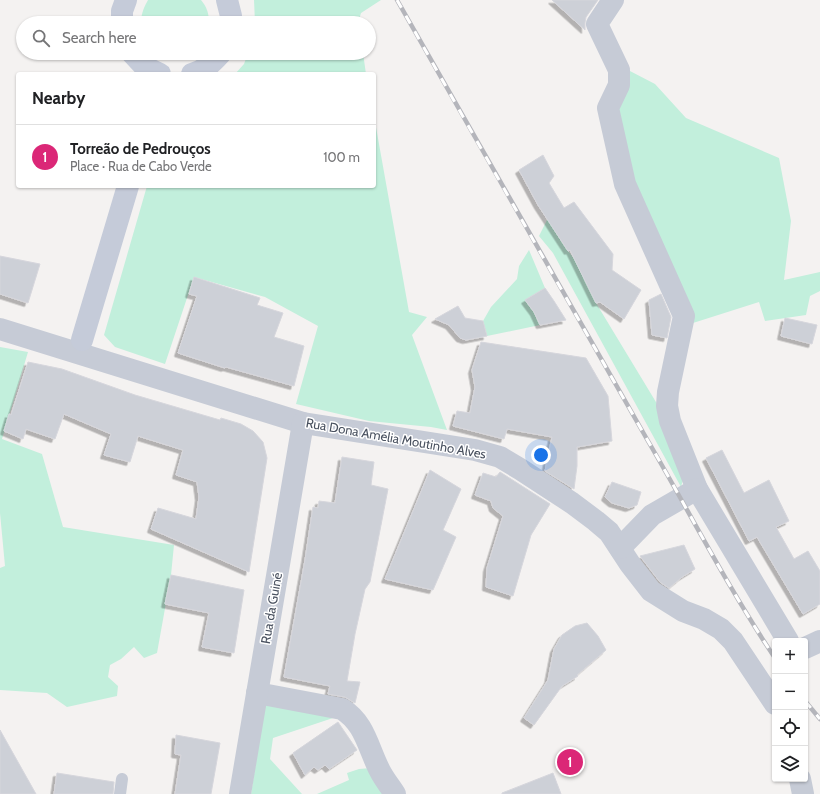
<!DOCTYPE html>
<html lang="en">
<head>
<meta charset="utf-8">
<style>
  body { margin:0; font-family:Cabin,sans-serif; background:#f2f2f2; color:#202124 }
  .controls { position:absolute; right:12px; bottom:12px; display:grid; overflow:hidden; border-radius:4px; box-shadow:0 1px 3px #0004 }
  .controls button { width:36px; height:36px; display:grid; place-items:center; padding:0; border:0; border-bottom:1px solid #e0e0e0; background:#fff; color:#202124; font:20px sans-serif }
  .you { position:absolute; left:541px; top:455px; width:14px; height:14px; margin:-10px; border:3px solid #fff; border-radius:50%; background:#1a73e8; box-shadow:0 0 0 6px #1a73e833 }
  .badge { display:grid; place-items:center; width:26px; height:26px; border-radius:50%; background:#db2777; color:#fff; font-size:13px; font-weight:700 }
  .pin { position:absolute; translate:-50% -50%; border:2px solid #fff; box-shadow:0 1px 4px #0006 }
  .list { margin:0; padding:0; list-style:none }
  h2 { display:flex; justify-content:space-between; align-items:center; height:52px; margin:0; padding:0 16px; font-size:17px }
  h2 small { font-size:13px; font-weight:400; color:#757577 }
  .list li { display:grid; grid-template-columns:26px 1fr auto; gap:12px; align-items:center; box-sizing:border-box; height:64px; padding:0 16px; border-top:1px solid #e0e0e0 }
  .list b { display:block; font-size:15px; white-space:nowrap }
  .list p { margin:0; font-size:13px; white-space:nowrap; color:#757577 }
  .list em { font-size:13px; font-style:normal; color:#757577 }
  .icon { flex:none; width:22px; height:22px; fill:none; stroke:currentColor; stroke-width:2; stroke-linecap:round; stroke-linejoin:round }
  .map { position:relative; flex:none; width:820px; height:794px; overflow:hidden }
  .search { position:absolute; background:#fff; box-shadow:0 1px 3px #0004; left:16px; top:16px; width:360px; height:44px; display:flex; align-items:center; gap:10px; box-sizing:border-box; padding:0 14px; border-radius:22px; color:#757577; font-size:15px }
  .panel { position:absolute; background:#fff; box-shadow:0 1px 3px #0004; left:16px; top:72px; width:360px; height:116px; border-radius:4px }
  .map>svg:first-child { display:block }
  .green { fill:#c2efdc }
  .building { fill:#cdd0d7; stroke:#d6d6dc; filter:url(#shadow) }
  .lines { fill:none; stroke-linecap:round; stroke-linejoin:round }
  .lane { stroke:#c6cbd6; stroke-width:12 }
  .street { stroke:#c6cbd6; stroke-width:22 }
  .secondary { stroke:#c5cbd9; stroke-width:22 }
  .rail-casing { stroke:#b4b5bb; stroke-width:4.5 }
  .rail { stroke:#fff; stroke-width:3; stroke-dasharray:9; stroke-linecap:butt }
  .labels { text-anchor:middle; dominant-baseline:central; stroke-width:3; stroke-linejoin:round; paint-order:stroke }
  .street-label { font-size:13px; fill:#49515f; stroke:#fff }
</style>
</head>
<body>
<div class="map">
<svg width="820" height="794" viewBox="0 0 820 794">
  <defs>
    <filter id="shadow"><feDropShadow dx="-3.5" dy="3.5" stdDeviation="0" flood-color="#0004"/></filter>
  </defs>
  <rect width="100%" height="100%" fill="#f4f2f1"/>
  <g class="green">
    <path d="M 148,0 L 201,0 C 207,7 209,14 209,23 L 141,23 C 141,14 144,7 148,0 Z"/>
    <path d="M 254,0 L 381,0 L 361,13 L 358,23 L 255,23 Z"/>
    <path d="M 248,53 L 363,53 L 366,74 L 235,74 L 244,64 Z"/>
    <path d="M 628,70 L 655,84 L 686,118 L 779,158 L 791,221 L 784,280 L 820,272 L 820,291 L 810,296 L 806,315 L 765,321 L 759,302 L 693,323 L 631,182 L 614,116 Z"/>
    <path d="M 374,116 L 409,312 L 427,317 L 412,335 L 447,430 L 431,427 L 369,421 L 296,404 L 318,326 L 265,297 L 194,277 L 165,364 L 115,347 L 104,335 L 147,186 L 374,186 Z"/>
    <path d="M 548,218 L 568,251 L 576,261 L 596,303 L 662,412 L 684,476 L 681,487 L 553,253 L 539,236 Z"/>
    <path d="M 529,250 L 545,288 L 525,300 L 534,312 L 540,325 L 487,336 L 483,321 L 491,307 L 517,279 L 519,266 Z"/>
    <path d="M 0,347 L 28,352 L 2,439 L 42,454 L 63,527 L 174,545 L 171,575 L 157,653 L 144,658 L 134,647 L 121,659 L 110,665 L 108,677 L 118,686 L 117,696 L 67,707 L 47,693 L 0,690 L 0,568 L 5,566 L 0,513 Z"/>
    <path d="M 265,703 L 336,717 L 273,738 L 270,759 L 302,794 L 251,794 Z"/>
    <path d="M 371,768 L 389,794 L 317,794 L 349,780 L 347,773 L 359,769 Z"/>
  </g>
  <g class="building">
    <path d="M 552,0 L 598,0 L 586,17 L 585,23 L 585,30 Z"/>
    <path d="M 543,155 L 554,176 L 549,183 L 564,208 L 574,202 L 613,254 L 612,270 L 641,290 L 624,319 L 600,302 L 596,303 L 570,250 L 568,251 L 538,205 L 519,170 Z"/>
    <path d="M 0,256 L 40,264 L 28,303 L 0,294 Z"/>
    <path d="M 194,277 L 260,298 L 257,305 L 283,313 L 274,337 L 304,346 L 294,386 L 226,367 L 225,368 L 178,353 L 197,296 L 189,294 Z"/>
    <path d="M 545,288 L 554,301 L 566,320 L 540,325 L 534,312 L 525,300 Z"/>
    <path d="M 661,294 L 671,317 L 667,338 L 652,335 L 649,300 Z"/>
    <path d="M 458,306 L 465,318 L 483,321 L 487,336 L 466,340 L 460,338 L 449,325 L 435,319 Z"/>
    <path d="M 785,318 L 817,325 L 812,344 L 781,336 Z"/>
    <path d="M 481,342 L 586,358 L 608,396 L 612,441 L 577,447 L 577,466 L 574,489 L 545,471 L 552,437 L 507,429 L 504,439 L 453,426 L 457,411 L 470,413 L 475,387 L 472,370 Z"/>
    <path d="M 28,362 L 62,369 L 135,395 L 220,420 L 221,418 L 241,424 L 253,431 L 263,442 L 267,458 L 249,572 L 151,529 L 158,508 L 196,519 L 199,497 L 197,482 L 176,475 L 183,450 L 138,436 L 130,462 L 104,455 L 111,434 L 64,414 L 55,439 L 26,429 L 23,439 L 4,431 L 9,414 L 11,415 Z"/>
    <path d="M 722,450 L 744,493 L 769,480 L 789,521 L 776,527 L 794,559 L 808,551 L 820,571 L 820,604 L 803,614 L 757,537 L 749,541 L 706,458 Z"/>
    <path d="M 342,457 L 374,462 L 371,485 L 388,489 L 370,582 L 365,589 L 355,634 L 347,681 L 360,682 L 355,703 L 345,697 L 328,694 L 330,686 L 284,677 L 305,560 L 313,507 L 318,508 L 319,501 L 335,503 Z"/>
    <path d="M 430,470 L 461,489 L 443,530 L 456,537 L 433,590 L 385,579 Z"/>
    <path d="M 500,472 L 550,504 L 531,535 L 513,596 L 486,587 L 487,568 L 503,516 L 493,508 L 491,501 L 475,495 L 483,473 L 496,477 Z"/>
    <path d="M 612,482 L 641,492 L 637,505 L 629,508 L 612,503 L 605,497 Z"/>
    <path d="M 684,545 L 695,569 L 682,577 L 669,588 L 660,582 L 640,556 Z"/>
    <path d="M 171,575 L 244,590 L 234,653 L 202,647 L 209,613 L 165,604 Z"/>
    <path d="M 587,623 L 598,636 L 606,650 L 577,675 L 578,676 L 562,686 L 534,725 L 524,718 L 548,680 L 554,649 L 562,635 L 575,626 Z"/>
    <path d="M 338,722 L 357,750 L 329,769 L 325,765 L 318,770 L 314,767 L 305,775 L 293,753 Z"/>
    <path d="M 0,730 L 36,794 L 0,794 Z"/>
    <path d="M 176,735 L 220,743 L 211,794 L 175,794 L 181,755 L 175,754 Z"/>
    <path d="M 57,773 L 114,782 L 113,794 L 54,794 Z"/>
    <path d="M 553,773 L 561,794 L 502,794 L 502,793 Z"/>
  </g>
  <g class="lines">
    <path class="lane" d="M 120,794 L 122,779"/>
    <g class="street">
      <path d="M 613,0 L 597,24 L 619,70 L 619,85 L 608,108 L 625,184 L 684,316 L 668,392 L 667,406 L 670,421 L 697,489 L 788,641"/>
      <path d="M 0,329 L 303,423 L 475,450 L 500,457 L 520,469 L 572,503 L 596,521 L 609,532 L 630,564 L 651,591 L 683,611 L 704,619 L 721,629 L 733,641 L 775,704"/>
      <path d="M 620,548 L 652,515 L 697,489"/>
      <path d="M 805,648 L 820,641"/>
      <path d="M 257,693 L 342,709 C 365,723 368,748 380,771 C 384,779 390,786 395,794"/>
      <path d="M 800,779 L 803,794"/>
      <path d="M 240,794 L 303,423"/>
    </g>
    <g class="secondary">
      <path d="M 227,0 L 231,16 L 231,23"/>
      <path d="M 122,23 L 122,11 L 126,0"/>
      <path d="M 132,53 L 145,67 L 160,74"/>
      <path d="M 192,74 C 204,71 213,62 221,53"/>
      <path d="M 82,340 L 128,186"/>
    </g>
    <defs>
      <g id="rail">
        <path d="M 397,0 C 480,147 564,294 648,441 C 690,513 728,588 775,658"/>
        <path d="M 805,701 L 820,719"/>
      </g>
    </defs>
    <use href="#rail" class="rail-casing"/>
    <use href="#rail" class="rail"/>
  </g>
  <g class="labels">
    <g class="street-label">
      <text transform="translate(396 438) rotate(10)">Rua Dona Amélia Moutinho Alves</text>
      <text transform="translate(271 608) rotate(-80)">Rua da Guiné</text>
    </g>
  </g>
</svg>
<div class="controls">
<button>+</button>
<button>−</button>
<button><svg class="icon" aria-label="locate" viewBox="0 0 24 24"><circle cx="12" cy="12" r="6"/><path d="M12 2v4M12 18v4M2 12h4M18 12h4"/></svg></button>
<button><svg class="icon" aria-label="layers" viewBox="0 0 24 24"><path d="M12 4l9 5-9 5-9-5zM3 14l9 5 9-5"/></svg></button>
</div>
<div class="you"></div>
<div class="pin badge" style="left:570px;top:762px">1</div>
<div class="search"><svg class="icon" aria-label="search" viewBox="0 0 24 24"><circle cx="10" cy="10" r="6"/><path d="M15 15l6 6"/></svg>Search here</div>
<section class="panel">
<h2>Nearby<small></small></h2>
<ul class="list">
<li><span class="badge">1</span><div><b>Torreão de Pedrouços</b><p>Place · Rua de Cabo Verde</p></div><em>100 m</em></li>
</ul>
</section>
</div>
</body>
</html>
